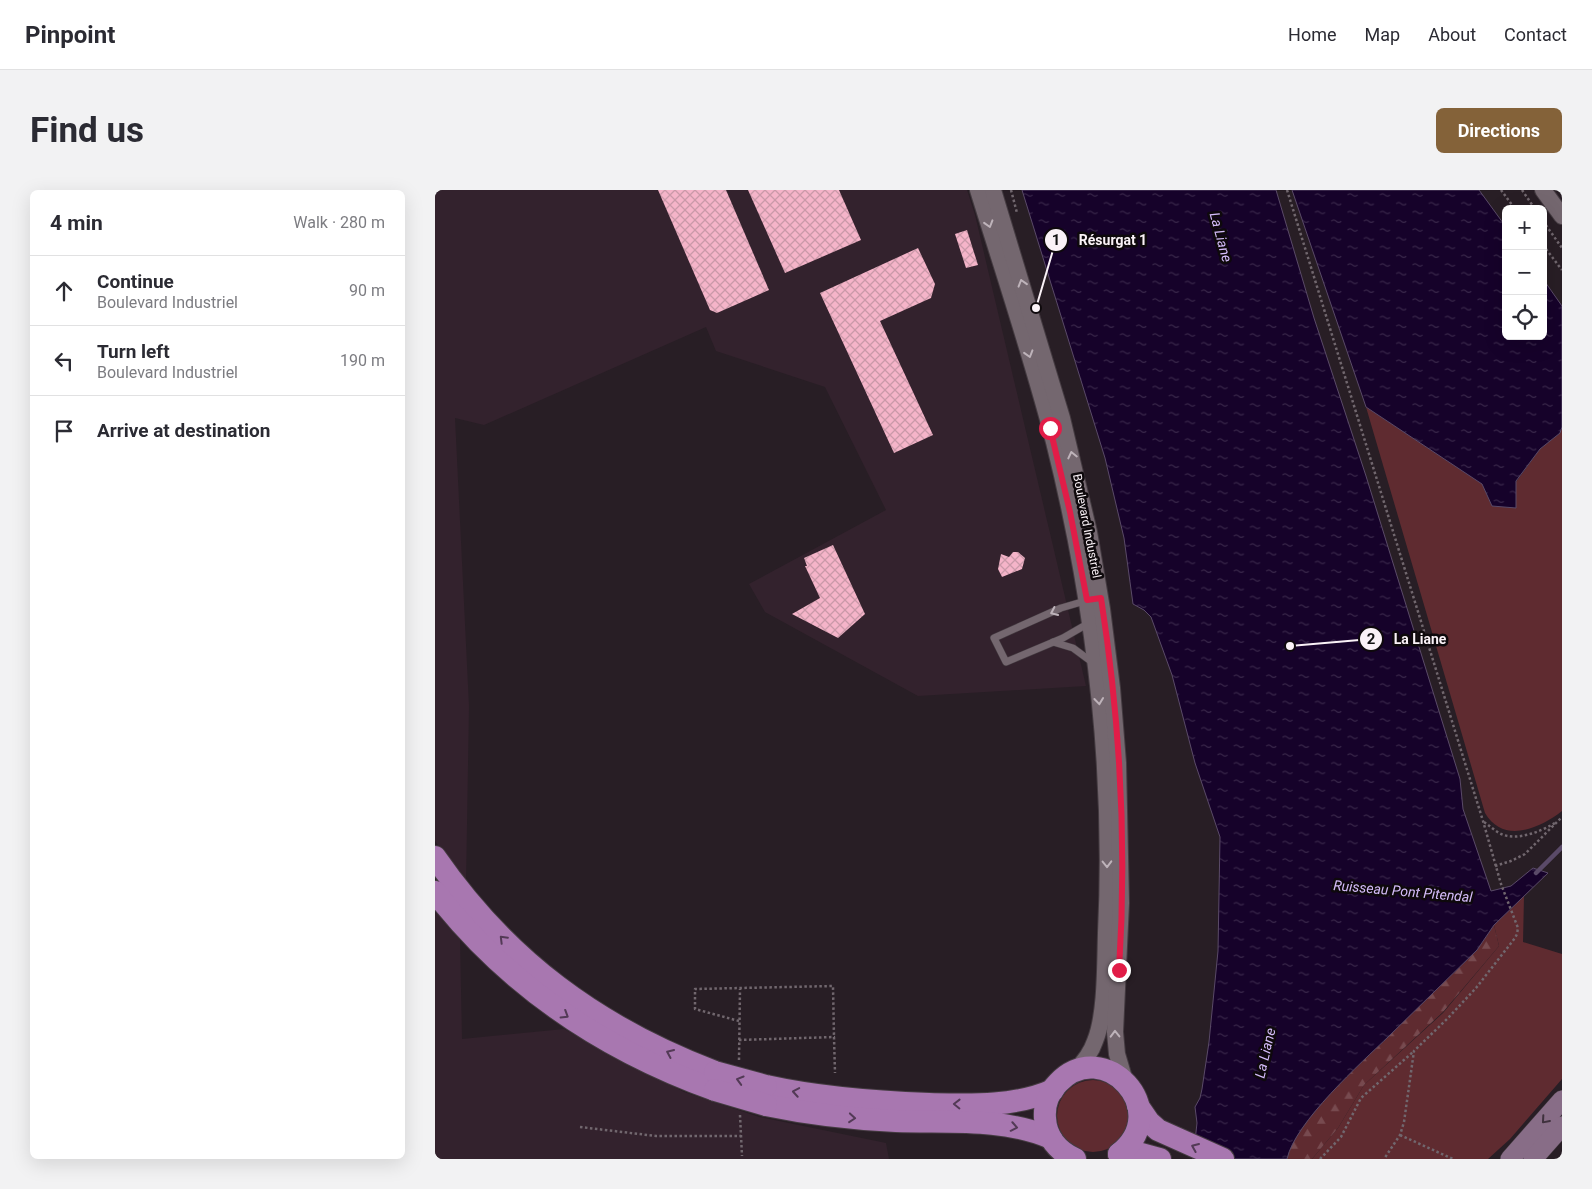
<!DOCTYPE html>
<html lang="en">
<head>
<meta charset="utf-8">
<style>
  body { margin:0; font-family:Roboto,sans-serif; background:#f2f2f3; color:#2b2b33 }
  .controls { position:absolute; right:15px; top:15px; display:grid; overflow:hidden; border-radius:8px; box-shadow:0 5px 20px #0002 }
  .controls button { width:45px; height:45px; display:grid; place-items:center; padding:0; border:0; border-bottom:1px solid #e1e1e2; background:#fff; color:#2b2b33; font:25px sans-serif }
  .stop { position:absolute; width:15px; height:15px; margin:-11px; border:4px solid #e11d48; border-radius:50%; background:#fff }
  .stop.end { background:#e11d48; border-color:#fff; box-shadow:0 1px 5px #0008 }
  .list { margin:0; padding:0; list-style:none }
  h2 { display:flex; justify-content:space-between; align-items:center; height:65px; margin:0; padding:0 20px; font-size:21px }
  h2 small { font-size:16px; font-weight:400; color:#7c7c81 }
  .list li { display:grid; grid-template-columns:32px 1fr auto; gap:15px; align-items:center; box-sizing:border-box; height:70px; padding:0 20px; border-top:1px solid #e1e1e2 }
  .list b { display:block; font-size:19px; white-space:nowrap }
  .list p { margin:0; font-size:16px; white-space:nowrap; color:#7c7c81 }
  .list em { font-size:16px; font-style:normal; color:#7c7c81 }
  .icon { flex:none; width:28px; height:28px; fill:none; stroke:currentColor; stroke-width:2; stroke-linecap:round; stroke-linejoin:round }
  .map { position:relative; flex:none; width:1127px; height:969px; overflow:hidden; border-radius:8px }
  header { display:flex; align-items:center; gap:30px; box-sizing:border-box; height:70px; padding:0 25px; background:#fff; border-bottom:1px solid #e1e1e2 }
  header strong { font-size:24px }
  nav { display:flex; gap:28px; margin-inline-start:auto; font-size:18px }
  .intro { display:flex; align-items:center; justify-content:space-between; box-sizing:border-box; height:120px; padding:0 30px }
  h1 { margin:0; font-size:35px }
  .button { padding:12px 22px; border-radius:8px; background:#846239; color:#fff; font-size:18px; font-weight:700 }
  main { display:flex; gap:30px; padding:0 30px }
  aside { flex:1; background:#fff; border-radius:8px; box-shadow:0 5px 20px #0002 }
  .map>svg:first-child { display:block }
  .built { fill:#33222d }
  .green { fill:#5f2b30 }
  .forest { fill:url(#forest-firs) }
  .water { fill:url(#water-ripples); stroke:#5a4a68 }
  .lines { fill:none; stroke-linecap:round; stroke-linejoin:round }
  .stream { stroke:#5a4a68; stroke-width:4.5 }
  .building { fill:url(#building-cross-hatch) }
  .service-casing { stroke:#443b41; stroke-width:8 }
  .tertiary-casing { stroke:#443b41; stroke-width:18 }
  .secondary-casing { stroke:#443b41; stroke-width:20 }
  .trunk-casing { stroke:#443b41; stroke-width:24 }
  .path { stroke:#71676e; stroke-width:2.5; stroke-dasharray:2.5 2.5; stroke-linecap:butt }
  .service { stroke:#74676f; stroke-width:7 }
  .tertiary { stroke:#74676f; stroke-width:16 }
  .secondary { stroke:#886d87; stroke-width:19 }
  .trunk { stroke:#a877b0; stroke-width:22 }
  .trunk-bridge-casing { stroke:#443b41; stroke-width:24; stroke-linecap:butt }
  .trunk-bridge { stroke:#a877b0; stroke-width:22 }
  .oneway { stroke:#beb3ba }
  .oneway2 { stroke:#533a56 }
  .oneway3 { stroke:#3f313d }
  .route { stroke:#e11d48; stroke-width:6 }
  .labels { text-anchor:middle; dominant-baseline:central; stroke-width:5; stroke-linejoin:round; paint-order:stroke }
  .street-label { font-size:12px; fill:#faf2f7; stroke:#0e090c }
  .water-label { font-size:14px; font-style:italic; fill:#d4bcf9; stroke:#0e090c }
  .leader { fill:none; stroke:#faf2f7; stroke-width:2 }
  .callout-dot { fill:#faf2f7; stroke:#0e090c; stroke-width:2 }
  .mark-label { font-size:15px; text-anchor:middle; font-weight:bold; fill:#111 }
  .callout-label { font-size:14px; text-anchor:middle; font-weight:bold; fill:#faf2f7; stroke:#0e090c; stroke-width:5; stroke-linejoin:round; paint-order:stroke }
</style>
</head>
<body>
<header>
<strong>Pinpoint</strong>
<nav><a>Home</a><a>Map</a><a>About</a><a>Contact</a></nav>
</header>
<div class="intro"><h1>Find us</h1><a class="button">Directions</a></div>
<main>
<aside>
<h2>4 min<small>Walk · 280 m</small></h2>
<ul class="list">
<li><svg class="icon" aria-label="ahead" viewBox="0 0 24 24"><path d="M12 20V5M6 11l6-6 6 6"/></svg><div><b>Continue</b><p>Boulevard Industriel</p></div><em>90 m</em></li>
<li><svg class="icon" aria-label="left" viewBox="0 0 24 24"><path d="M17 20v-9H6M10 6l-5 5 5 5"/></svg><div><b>Turn left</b><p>Boulevard Industriel</p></div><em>190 m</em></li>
<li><svg class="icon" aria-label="arrive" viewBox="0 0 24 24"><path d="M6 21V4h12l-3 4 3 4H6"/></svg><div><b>Arrive at destination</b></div></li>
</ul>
</aside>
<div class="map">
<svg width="1127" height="969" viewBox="0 0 1127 969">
  <defs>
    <pattern id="forest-firs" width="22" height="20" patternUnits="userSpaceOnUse" patternTransform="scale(1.25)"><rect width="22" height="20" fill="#5f2b30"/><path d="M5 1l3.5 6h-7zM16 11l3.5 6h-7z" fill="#774a4f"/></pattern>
    <pattern id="water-ripples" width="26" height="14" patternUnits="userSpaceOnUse" patternTransform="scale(1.25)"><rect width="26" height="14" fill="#16022a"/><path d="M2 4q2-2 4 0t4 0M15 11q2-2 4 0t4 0" fill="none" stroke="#39274a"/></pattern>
    <pattern id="building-cross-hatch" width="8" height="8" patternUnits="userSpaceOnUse" patternTransform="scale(1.25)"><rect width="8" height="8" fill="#f5b4c9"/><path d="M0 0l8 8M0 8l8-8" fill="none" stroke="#ca99a9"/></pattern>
  </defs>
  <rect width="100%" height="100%" fill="#281e25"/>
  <g class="built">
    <path d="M 0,0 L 532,0 L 540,25 L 651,496 L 483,506 L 330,422 L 314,394 L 451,320 L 390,197 L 281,161 L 271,137 L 49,235 L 20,228 L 34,516 L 31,694 L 0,651 Z"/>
    <path d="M 0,721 L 25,748 L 27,849 L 129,839 L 249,902 L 324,927 L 451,953 L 454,969 L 0,969 Z"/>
  </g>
  <g class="green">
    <path d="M 931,217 L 1047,294 L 1057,316 L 1081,317 L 1081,292 L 1105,259 L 1125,243 L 1127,237 L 1127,621 C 1104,639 1068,654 1050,623 Z"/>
    <path d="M 1089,706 L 1088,752 L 1127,764 L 1127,889 L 1075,949 L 1053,969 L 877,969 L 903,938 L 929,895 L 1008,823 L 1064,756 L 1059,735 Z"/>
    <circle cx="658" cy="926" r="36"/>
  </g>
  <path class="forest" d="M 1059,735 L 1064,756 L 1008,822 L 929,895 L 903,938 L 877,969 L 852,969 C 860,932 926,873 954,846 C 983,817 1013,789 1042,760 Z"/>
  <g class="water">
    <path d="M 587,0 L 841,0 L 879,128 L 931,286 L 1025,589 L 1028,619 L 1056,701 L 1076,696 L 1098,678 L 1113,683 L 1059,735 L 1042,760 C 1013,789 983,817 954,846 C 926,873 860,932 852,969 L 758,969 L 762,933 L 760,917 L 765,908 L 767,899 L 774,852 L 783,761 L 785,647 L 760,573 L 737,485 L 716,427 L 709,420 L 698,414 L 689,348 L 670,268 Z"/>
    <path d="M 857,0 L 1044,0 L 1071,37 L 1071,146 L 1108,146 L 1108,89 L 1127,116 L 1127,237 L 1125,243 L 1105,259 L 1081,291 L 1081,318 L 1057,316 L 1047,294 L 931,217 Z"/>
  </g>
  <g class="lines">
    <path class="stream" d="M 1101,683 L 1127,657"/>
  </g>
  <g class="building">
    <path d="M 223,0 L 291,0 L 334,100 L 282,123 L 275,120 Z"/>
    <path d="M 313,0 L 404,0 L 426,50 L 350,83 Z"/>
    <path d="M 532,40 L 543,75 L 531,78 L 520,44 Z"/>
    <path d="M 483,58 L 500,94 L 496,108 L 445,131 L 498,245 L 459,263 L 385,103 Z"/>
    <path d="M 398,355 L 430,424 L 403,448 L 357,424 L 385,408 L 370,376 L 372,376 L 369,368 Z"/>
    <path d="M 578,362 L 583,362 L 590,368 L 587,379 L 567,387 L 563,379 L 566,364 L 574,367 Z"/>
  </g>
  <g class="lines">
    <defs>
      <g id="service">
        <path d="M 650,411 L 626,418 L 559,448 L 571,472 L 628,448 L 654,433"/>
        <path d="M 618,452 L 638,458 L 657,472"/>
      </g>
      <g id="tertiary">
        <path d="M 543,0 C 569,84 597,167 619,252 C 659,412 679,579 671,743 C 670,773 671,825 660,851 C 656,863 649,872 640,881"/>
        <path d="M 558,0 L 627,228 L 654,342 L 667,419 L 677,498 L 683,573 L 686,713 L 680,842 L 682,864 L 690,891"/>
        <path d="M 1108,0 L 1127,26"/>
      </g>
      <g id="secondary">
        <path d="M 1075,969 L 1127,910"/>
        <path d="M 1098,969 L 1127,936"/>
      </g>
      <g id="trunk">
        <path d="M 0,667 C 72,771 162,837 280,882"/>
        <path d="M 0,702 C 73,796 169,860 280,900"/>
        <path d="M 331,896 C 385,908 439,912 494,914 C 534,915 580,917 618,900"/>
        <path d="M 331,915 C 374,924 417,929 461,931 C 512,933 567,927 616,948"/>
        <path d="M 703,916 L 714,932 L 723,940 L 788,969"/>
        <path d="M 684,964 L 703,963 L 725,969"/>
        <path d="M 640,969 C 623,961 611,947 610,928 C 609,915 614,902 623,893 C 668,845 740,920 684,964"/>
      </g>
    </defs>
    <use href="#service" class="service-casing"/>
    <use href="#tertiary" class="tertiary-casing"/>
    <use href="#secondary" class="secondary-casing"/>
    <use href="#trunk" class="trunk-casing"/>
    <g class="path">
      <path d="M 576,0 L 582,23"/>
      <path d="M 852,0 L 1048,631 L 1066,694 L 1083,738 L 1082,744 L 1080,748 L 1041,798 L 1013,828 L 979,861 L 969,932 L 965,945 L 949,969"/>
      <path d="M 1066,0 L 1080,19"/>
      <path d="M 1087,0 L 1100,19"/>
      <path d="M 1108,31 L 1127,58"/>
      <path d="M 1108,55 L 1127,80"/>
      <path d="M 1049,632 C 1055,636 1060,641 1066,644 C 1082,651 1105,642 1120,633"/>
      <path d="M 1060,676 L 1076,671 L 1090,664 L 1127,627"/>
      <path d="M 304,831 L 260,819 L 260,799 L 398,796 L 399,847"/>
      <path d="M 304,850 L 399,847 L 400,883"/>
      <path d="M 304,870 L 305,799"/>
      <path d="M 305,925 L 307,966"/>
      <path d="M 145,937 L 221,946 L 306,946"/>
      <path d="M 965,945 L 1018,969"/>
      <path d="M 885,969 L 906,947 L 926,908 L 978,862"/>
    </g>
    <use href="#service" class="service"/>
    <use href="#tertiary" class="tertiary"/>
    <use href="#secondary" class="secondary"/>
    <use href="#trunk" class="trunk"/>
    <defs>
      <g id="trunk-bridge">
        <path d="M 280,882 L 331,896"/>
        <path d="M 280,900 L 331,915"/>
      </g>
    </defs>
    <use href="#trunk-bridge" class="trunk-bridge-casing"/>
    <use href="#trunk-bridge" class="trunk-bridge"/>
  </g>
  <defs><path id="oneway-chevron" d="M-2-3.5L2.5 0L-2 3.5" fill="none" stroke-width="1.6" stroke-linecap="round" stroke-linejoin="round" transform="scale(1.25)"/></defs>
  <g class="oneway">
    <use href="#oneway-chevron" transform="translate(554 34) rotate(73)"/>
    <use href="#oneway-chevron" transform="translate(587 93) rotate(-107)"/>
    <use href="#oneway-chevron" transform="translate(594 164) rotate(73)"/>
    <use href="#oneway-chevron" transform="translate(637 265) rotate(-103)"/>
    <use href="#oneway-chevron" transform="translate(619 422) rotate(155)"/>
    <use href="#oneway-chevron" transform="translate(664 511) rotate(84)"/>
    <use href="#oneway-chevron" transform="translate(672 674) rotate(89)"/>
    <use href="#oneway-chevron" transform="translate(680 844) rotate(-91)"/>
  </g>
  <g class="oneway2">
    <use href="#oneway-chevron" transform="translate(68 749) rotate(-135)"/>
    <use href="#oneway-chevron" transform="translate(130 825) rotate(32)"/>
    <use href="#oneway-chevron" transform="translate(235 863) rotate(-156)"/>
    <use href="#oneway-chevron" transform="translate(305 890) rotate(-164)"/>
    <use href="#oneway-chevron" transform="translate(361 902) rotate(-170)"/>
    <use href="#oneway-chevron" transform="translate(522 914) rotate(-179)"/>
    <use href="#oneway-chevron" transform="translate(417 928) rotate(5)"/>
    <use href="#oneway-chevron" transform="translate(579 937) rotate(11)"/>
    <use href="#oneway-chevron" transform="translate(760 957) rotate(-157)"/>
  </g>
  <use class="oneway3" href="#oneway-chevron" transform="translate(1110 930) rotate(131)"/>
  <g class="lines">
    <path class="route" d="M 615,238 L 635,322 L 652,410 L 666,408 C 685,530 692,657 684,780"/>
  </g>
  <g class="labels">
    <g class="street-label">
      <text transform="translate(652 336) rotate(79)">Boulevard Industriel</text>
    </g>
    <g class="water-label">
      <text transform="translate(786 47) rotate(75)">La Liane</text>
      <text transform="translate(968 701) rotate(5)">Ruisseau Pont Pitendal</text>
      <text transform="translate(830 863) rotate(-77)">La Liane</text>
    </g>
  </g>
  <path class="leader" d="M601 118L621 50M855 456L936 449"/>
  <g class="callout-dot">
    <circle cx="601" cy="118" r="5"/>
    <circle cx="855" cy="456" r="5"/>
    <circle cx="621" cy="50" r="12"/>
    <circle cx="936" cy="449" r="12"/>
  </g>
  <g class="mark-label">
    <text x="621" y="55">1</text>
    <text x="936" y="454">2</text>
  </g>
  <g class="callout-label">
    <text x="678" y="55">Résurgat 1</text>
    <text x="985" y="454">La Liane</text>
  </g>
</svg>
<div class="controls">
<button>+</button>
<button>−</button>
<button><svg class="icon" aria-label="locate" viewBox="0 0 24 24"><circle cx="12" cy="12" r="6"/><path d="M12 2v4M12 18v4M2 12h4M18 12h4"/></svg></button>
</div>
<div class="stop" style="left:615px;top:238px"></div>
<div class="stop end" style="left:684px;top:780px"></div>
</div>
</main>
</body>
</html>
